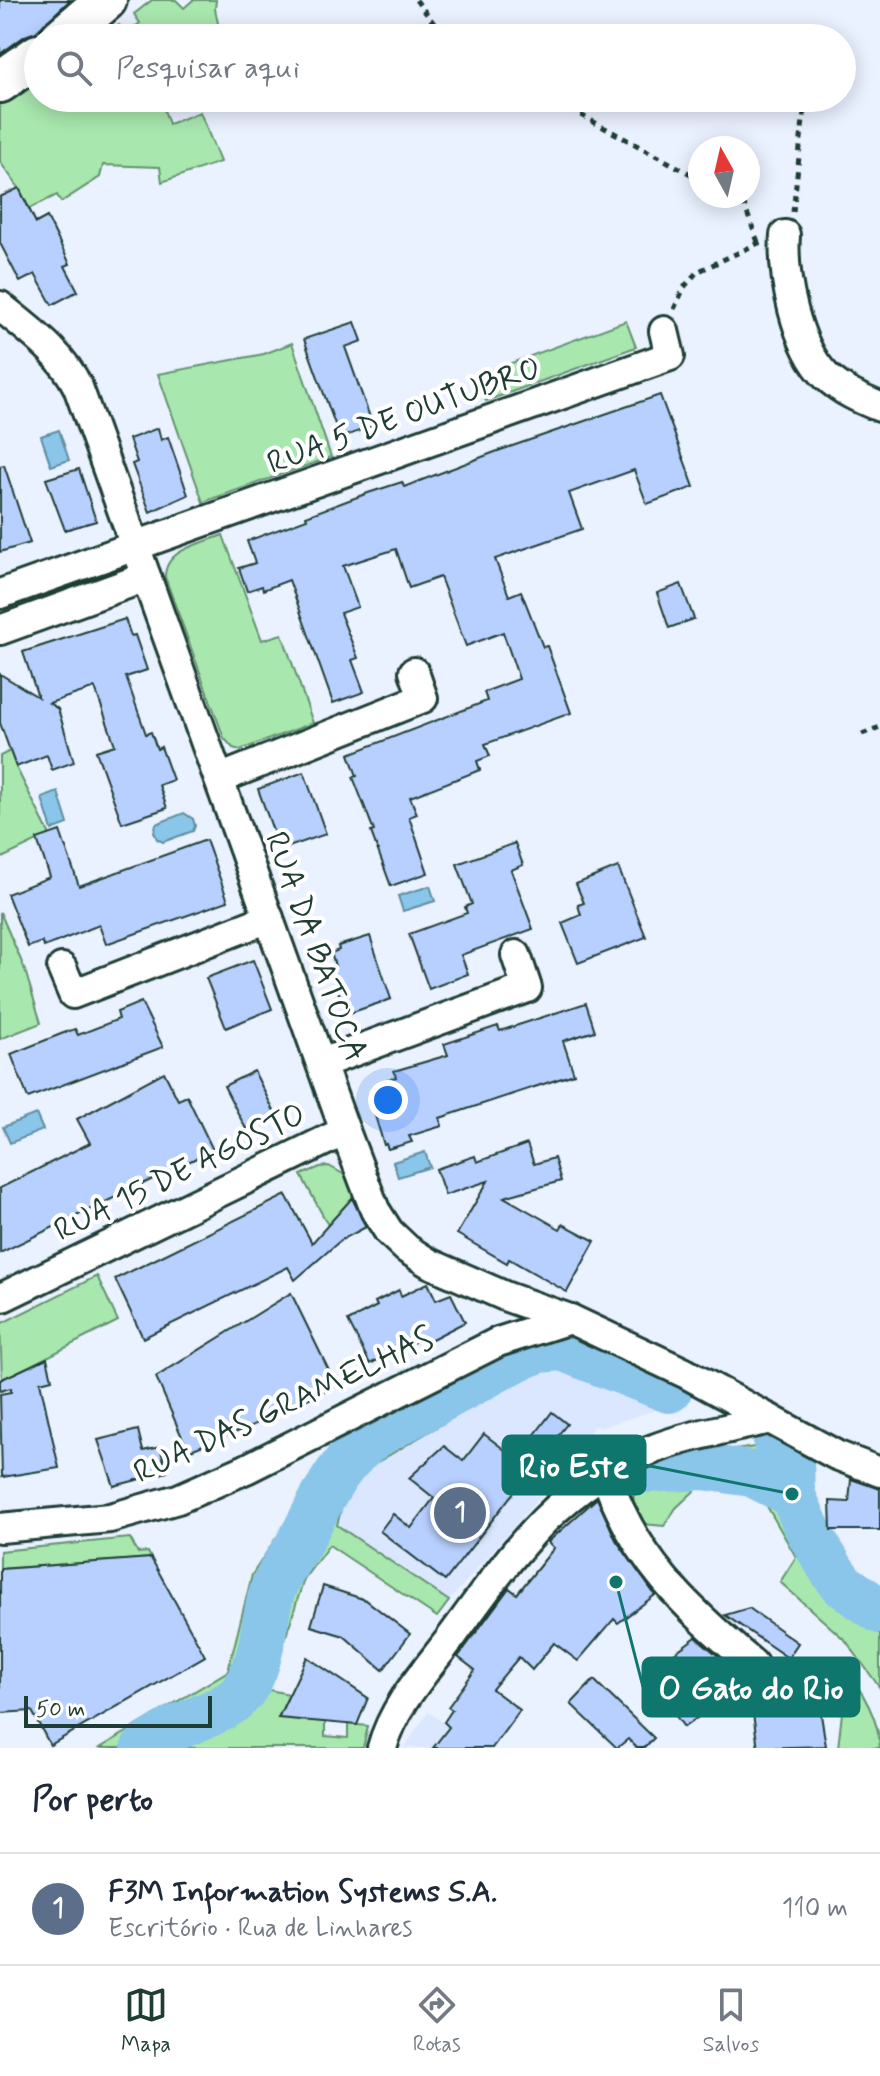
<!DOCTYPE html>
<html lang="pt">
<head>
<meta charset="utf-8">
<style>
  body { margin:0; font-family:Mynerve,sans-serif; background:#f2f2f3; color:#1f2937 }
  .compass { position:absolute; left:688px; top:136px; width:72px; height:72px; border-radius:50%; background:#fff; box-shadow:0 4px 20px #0003; rotate:352deg }
  .scale { position:absolute; left:24px; bottom:20px; width:188px; box-sizing:border-box; padding-left:8px; border:4px solid #1f3d34; border-top:0; font-size:22px; line-height:28px; white-space:nowrap; color:#1f3d34; -webkit-text-stroke:6px #fff; paint-order:stroke }
  .you { position:absolute; left:388px; top:1100px; width:28px; height:28px; margin:-20px; border:6px solid #fff; border-radius:50%; background:#1a73e8; box-shadow:0 0 0 12px #1a73e833 }
  .badge { display:grid; place-items:center; width:52px; height:52px; border-radius:50%; background:#1f3d34; color:#fff; font-size:26px; font-weight:700 }
  .pin { position:absolute; translate:-50% -50%; border:4px solid #fff; box-shadow:0 2px 8px #0006 }
  .list { margin:0; padding:0; list-style:none }
  h2 { display:flex; justify-content:space-between; align-items:center; height:104px; margin:0; padding:0 32px; font-size:34px }
  h2 small { font-size:26px; font-weight:400; color:#747a83 }
  .list li { display:grid; grid-template-columns:52px 1fr auto; gap:24px; align-items:center; box-sizing:border-box; height:112px; padding:0 32px; border-top:2px solid #e0e1e3 }
  .list b { display:block; font-size:30px; white-space:nowrap }
  .list p { margin:0; font-size:26px; white-space:nowrap; color:#747a83 }
  .list em { font-size:26px; font-style:normal; color:#747a83 }
  .icon { flex:none; width:44px; height:44px; fill:none; stroke:currentColor; stroke-width:2; stroke-linecap:round; stroke-linejoin:round }
  .map { position:relative; flex:none; width:880px; height:1748px; overflow:hidden }
  .search { position:absolute; background:#fff; box-shadow:0 4px 20px #0003; left:24px; right:24px; top:24px; height:88px; display:flex; align-items:center; gap:20px; box-sizing:border-box; padding:0 28px; border-radius:44px; color:#747a83; font-size:30px }
  .sheet { height:216px; background:#fff }
  nav { display:flex; justify-content:space-around; align-items:center; box-sizing:border-box; height:112px; border-top:2px solid #e0e1e3; background:#fff; font-size:22px; color:#747a83 }
  nav a { display:grid; justify-items:center; gap:4px }
  nav .on { color:#1f3d34 }
  .map>svg:first-child { display:block }
  .built { fill:#dbe7ff }
  .green { fill:#a8e7ae; stroke:#649271; stroke-width:2 }
  .water { fill:#8ac5ea; stroke:#5f8fa1; stroke-width:2 }
  .lines { fill:none; stroke-linecap:round; stroke-linejoin:round }
  .river { stroke:#8ac5ea; stroke-width:46 }
  .building { fill:#b8d0ff; stroke:#1f3d34; stroke-width:2 }
  .minor-casing { stroke:#1f3d34; stroke-width:34 }
  .secondary-casing { stroke:#1f3d34; stroke-width:46 }
  .path { stroke:#1f3d34; stroke-width:5; stroke-dasharray:6 6; stroke-linecap:butt }
  .minor { stroke:#fff; stroke-width:28 }
  .secondary { stroke:#fff; stroke-width:40 }
  .labels { text-anchor:middle; dominant-baseline:central; stroke-width:8; stroke-linejoin:round; paint-order:stroke }
  .street-label { font-size:32px; fill:#1f3d34; stroke:#fff }
  .leader { fill:none; stroke:#0f766e; stroke-width:3 }
  .callout-dot { fill:#0f766e; stroke:#fff; stroke-width:3 }
  .callout { fill:#0f766e; stroke:#0f766e; stroke-width:3 }
  .callout-label { font-size:34px; text-anchor:middle; font-weight:bold; fill:#fff }
</style>
</head>
<body>
<div class="map">
<svg width="880" height="1748" viewBox="0 0 880 1748">
  <rect width="100%" height="100%" fill="#eaf1ff"/>
  <filter id="ink" filterUnits="userSpaceOnUse"><feTurbulence type="fractalNoise" baseFrequency=".0125" numOctaves="2"/><feDisplacementMap in="SourceGraphic" scale="16" xChannelSelector="R" yChannelSelector="G"/><feConvolveMatrix kernelMatrix="1 2 1 2 8 2 1 2 1" color-interpolation-filters="sRGB"/></filter>
  <g filter="url(#ink)">
    <g class="built">
      <path d="M 542,1365 L 584,1371 L 665,1407 L 602,1427 L 594,1426 L 561,1472 L 449,1601 L 337,1525 L 343,1502 L 358,1479 L 376,1463 L 481,1401 L 518,1373 Z"/>
      <path d="M 428,1712 L 478,1748 L 404,1748 Z"/>
    </g>
    <g class="green">
      <path d="M 152,0 L 176,0 L 184,8 L 193,0 L 216,0 L 215,9 L 221,38 L 94,38 L 101,32 L 104,35 L 119,25 L 126,33 L 140,23 L 134,14 Z"/>
      <path d="M 38,80 L 38,98 L 185,98 L 163,107 L 169,124 L 200,112 L 220,162 L 162,182 L 160,167 L 103,165 L 100,177 L 61,202 L 57,195 L 16,215 L 28,206 L 19,188 L 0,162 L 0,105 Z"/>
      <path d="M 626,321 L 636,347 L 486,401 L 473,377 Z"/>
      <path d="M 292,343 L 331,457 L 203,502 L 158,374 L 264,354 Z"/>
      <path d="M 223,535 L 262,640 L 282,634 L 313,723 L 240,750 L 233,748 L 224,738 L 165,577 C 165,548 202,544 223,535 Z"/>
      <path d="M 10,751 L 16,767 L 50,835 L 0,859 L 0,756 Z"/>
      <path d="M 0,912 L 24,967 L 41,1023 L 0,1039 Z"/>
      <path d="M 329,1166 L 343,1174 L 356,1195 L 328,1225 L 301,1175 L 320,1167 Z"/>
      <path d="M 97,1276 L 118,1321 L 2,1380 L 0,1324 Z"/>
      <path d="M 559,1356 L 585,1362 L 674,1401 L 665,1407 L 584,1371 L 542,1365 L 518,1373 L 481,1401 L 376,1463 L 358,1479 L 343,1502 L 337,1525 L 449,1601 L 437,1617 L 329,1545 L 304,1579 L 269,1690 L 289,1694 L 278,1718 L 325,1722 L 325,1736 L 348,1738 L 348,1724 L 368,1726 L 363,1748 L 153,1748 C 177,1729 228,1718 244,1697 C 258,1678 267,1652 271,1629 C 274,1617 273,1604 277,1592 C 282,1574 295,1560 306,1545 C 331,1507 339,1476 377,1446 L 515,1367 Z"/>
      <path d="M 767,1445 L 792,1447 L 810,1459 L 805,1480 L 853,1582 L 880,1601 L 880,1688 L 846,1641 L 780,1582 L 796,1557 L 756,1487 L 708,1478 L 676,1508 L 664,1526 L 633,1523 L 634,1484 L 640,1470 L 658,1462 Z"/>
      <path d="M 130,1538 L 138,1553 L 148,1552 L 151,1558 L 0,1569 L 0,1551 Z"/>
      <path d="M 276,1538 L 290,1547 L 274,1570 L 265,1591 L 258,1634 L 248,1668 L 241,1685 L 232,1694 L 171,1724 L 132,1748 L 100,1748 L 228,1671 L 252,1575 Z"/>
      <path d="M 838,1660 C 858,1684 879,1716 880,1748 L 838,1748 L 845,1687 L 828,1677 Z"/>
    </g>
    <g class="water">
      <path d="M 59,430 L 69,460 L 51,466 L 41,436 Z"/>
      <path d="M 58,792 L 68,824 L 52,830 L 42,798 Z"/>
      <path d="M 184,813 L 193,819 L 195,826 L 193,831 L 163,842 L 157,839 L 154,832 L 156,824 Z"/>
      <path d="M 430,886 L 435,901 L 403,911 L 398,896 Z"/>
      <path d="M 36,1114 L 43,1130 L 10,1143 L 3,1127 Z"/>
      <path d="M 425,1152 L 430,1167 L 398,1177 L 393,1162 Z"/>
    </g>
    <g class="lines">
      <g class="river">
        <path d="M 776,1443 L 791,1458 L 792,1494"/>
        <path d="M 645,1470 L 704,1467 L 752,1474 L 792,1494 L 810,1534 L 833,1572 L 843,1585 L 880,1611"/>
        <path d="M 144,1748 C 154,1741 164,1734 176,1728 C 198,1717 229,1711 244,1689 C 264,1661 262,1626 271,1595 C 277,1574 290,1559 300,1541 C 324,1497 333,1468 374,1436 L 518,1358 L 539,1350 L 562,1348 L 669,1390"/>
      </g>
    </g>
    <g class="building">
      <path d="M 0,0 L 70,0 L 36,32 L 25,36 L 0,54 Z"/>
      <path d="M 19,188 L 36,223 L 47,217 L 70,264 L 65,266 L 78,291 L 52,305 L 35,274 L 20,282 L 0,243 L 0,197 Z"/>
      <path d="M 355,322 L 362,341 L 345,347 L 373,426 L 340,438 L 304,339 Z"/>
      <path d="M 660,395 L 694,487 L 647,504 L 634,470 L 569,493 L 582,529 L 495,559 L 509,596 L 521,591 L 543,647 L 547,646 L 571,713 L 485,744 L 490,756 L 477,761 L 480,770 L 410,797 L 417,814 L 409,817 L 428,873 L 391,886 L 371,832 L 374,831 L 353,777 L 357,776 L 349,754 L 487,701 L 484,692 L 519,679 L 503,632 L 466,646 L 440,577 L 409,588 L 396,549 L 343,566 L 358,607 L 340,613 L 358,658 L 352,660 L 364,692 L 333,703 L 289,580 L 263,590 L 262,586 L 247,591 L 239,568 L 255,563 L 247,541 L 307,519 L 306,516 L 368,493 L 402,482 L 404,487 L 495,452 Z"/>
      <path d="M 158,428 L 161,440 L 168,437 L 188,495 L 150,512 L 132,464 L 137,462 L 129,439 Z"/>
      <path d="M 4,465 L 30,543 L 0,552 L 0,466 Z"/>
      <path d="M 79,469 L 96,521 L 65,530 L 46,479 Z"/>
      <path d="M 681,584 L 694,619 L 669,628 L 657,593 Z"/>
      <path d="M 125,619 L 131,636 L 135,635 L 147,670 L 126,677 L 146,734 L 151,732 L 157,749 L 161,747 L 173,780 L 159,785 L 167,808 L 122,823 L 96,751 L 115,745 L 95,688 L 49,703 L 58,709 L 74,762 L 52,770 L 47,755 L 16,767 L 0,723 L 0,674 L 38,697 L 23,652 Z"/>
      <path d="M 304,772 L 326,834 L 280,850 L 258,789 Z"/>
      <path d="M 60,831 L 79,886 L 206,840 L 228,901 L 106,944 L 99,925 L 44,947 L 42,942 L 28,947 L 7,894 L 50,877 L 37,839 Z"/>
      <path d="M 515,843 L 523,865 L 511,870 L 533,929 L 461,955 L 468,974 L 429,989 L 409,934 L 467,913 L 465,907 L 472,904 L 457,864 Z"/>
      <path d="M 618,867 L 646,937 L 578,963 L 562,923 L 581,915 L 578,905 L 584,903 L 576,884 Z"/>
      <path d="M 370,936 L 391,999 L 347,1014 L 329,968 L 335,966 L 331,953 L 339,950 L 338,946 Z"/>
      <path d="M 253,960 L 272,1009 L 226,1028 L 206,978 Z"/>
      <path d="M 141,1002 L 163,1047 L 28,1098 L 11,1054 L 61,1034 L 75,1029 L 78,1035 L 119,1019 L 117,1012 Z"/>
      <path d="M 586,1003 L 595,1031 L 563,1041 L 574,1074 L 440,1118 L 442,1126 L 409,1136 L 412,1142 L 388,1149 L 386,1144 L 384,1145 L 369,1096 L 382,1092 L 379,1082 L 396,1077 L 394,1071 L 448,1055 L 444,1044 L 498,1026 L 500,1031 Z"/>
      <path d="M 254,1071 L 276,1115 L 246,1129 L 224,1086 Z"/>
      <path d="M 164,1072 L 178,1100 L 187,1096 L 213,1150 L 0,1253 L 0,1188 L 90,1143 L 77,1119 Z"/>
      <path d="M 527,1144 L 534,1164 L 554,1158 L 561,1181 L 504,1197 L 560,1229 L 563,1224 L 595,1241 L 567,1292 L 509,1259 L 507,1263 L 457,1234 L 488,1181 L 445,1195 L 436,1169 L 475,1156 L 477,1162 Z"/>
      <path d="M 286,1195 L 312,1243 L 352,1198 L 366,1227 L 341,1240 L 295,1280 L 288,1267 L 143,1338 L 115,1279 Z"/>
      <path d="M 428,1283 L 436,1300 L 451,1294 L 465,1322 L 424,1343 L 422,1338 L 370,1364 L 348,1321 L 377,1306 L 375,1302 L 399,1290 L 401,1296 Z"/>
      <path d="M 291,1293 L 336,1385 L 247,1428 L 188,1451 L 156,1377 Z"/>
      <path d="M 47,1358 L 52,1379 L 40,1382 L 59,1468 L 2,1477 L 0,1394 L 11,1392 L 11,1388 L 0,1391 L 0,1380 Z"/>
      <path d="M 552,1412 L 567,1424 L 555,1439 L 575,1454 L 561,1472 L 541,1456 L 530,1469 L 517,1458 Z"/>
      <path d="M 138,1430 L 143,1451 L 160,1447 L 167,1472 L 114,1486 L 98,1440 Z"/>
      <path d="M 484,1434 L 531,1470 L 445,1581 L 380,1531 L 393,1514 L 411,1528 L 434,1498 L 409,1478 L 444,1446 L 463,1461 Z"/>
      <path d="M 851,1479 L 880,1489 L 880,1530 L 831,1530 L 830,1501 L 849,1502 Z"/>
      <path d="M 597,1498 L 616,1540 L 655,1595 L 618,1623 L 614,1619 L 578,1661 L 554,1643 L 532,1670 L 519,1657 L 492,1689 L 520,1710 L 492,1748 L 433,1748 L 449,1727 L 444,1722 L 452,1710 L 448,1707 L 475,1670 L 458,1657 L 509,1588 L 517,1594 L 554,1548 L 548,1542 Z"/>
      <path d="M 151,1558 L 205,1656 L 50,1745 L 32,1711 L 0,1713 L 0,1569 Z"/>
      <path d="M 323,1586 L 366,1600 L 410,1634 L 383,1670 L 344,1636 L 311,1626 Z"/>
      <path d="M 749,1608 L 798,1643 L 788,1658 L 725,1615 Z"/>
      <path d="M 696,1637 L 716,1654 L 739,1688 L 684,1727 L 663,1698 L 671,1692 L 654,1668 Z"/>
      <path d="M 307,1657 L 368,1698 L 357,1725 L 278,1718 Z"/>
      <path d="M 594,1680 L 654,1738 L 644,1748 L 637,1748 L 628,1739 L 617,1748 L 571,1704 Z"/>
      <path d="M 818,1696 L 826,1746 L 758,1748 L 752,1707 Z"/>
    </g>
    <g class="lines">
      <defs>
        <g id="minor">
          <path d="M 785,235 C 782,276 796,346 826,376 C 842,391 860,399 880,407"/>
          <path d="M 0,306 C 30,331 61,352 78,387 L 345,1131 L 375,1210 L 389,1232 L 407,1249 L 429,1263 L 507,1297 L 570,1319 L 685,1373 L 836,1455 L 880,1472"/>
          <path d="M 0,594 L 670,356 L 664,331"/>
          <path d="M 0,630 L 146,577"/>
          <path d="M 219,779 L 423,698 L 414,672"/>
          <path d="M 62,968 L 73,994 L 269,918"/>
          <path d="M 322,1063 L 527,988 L 516,955"/>
          <path d="M 3,1297 L 345,1131"/>
          <path d="M 605,1473 C 634,1559 685,1607 753,1664"/>
          <path d="M 0,1528 L 110,1518 L 178,1499 L 246,1469 L 498,1342 L 570,1319"/>
          <path d="M 382,1748 C 394,1704 426,1671 453,1635 C 510,1557 557,1486 651,1450 C 689,1435 731,1428 770,1419"/>
        </g>
        <g id="secondary">
          <path d="M 61,38 L 106,0"/>
          <path d="M 0,82 L 38,55"/>
        </g>
      </defs>
      <use href="#minor" class="minor-casing"/>
      <use href="#secondary" class="secondary-casing"/>
      <g class="path">
        <path d="M 416,0 L 445,38"/>
        <path d="M 549,98 L 700,179"/>
        <path d="M 733,196 L 743,202 L 758,242"/>
        <path d="M 793,212 L 804,111 L 808,98"/>
        <path d="M 674,309 L 685,286 L 697,272 L 761,242"/>
        <path d="M 862,734 L 880,727"/>
      </g>
      <use href="#minor" class="minor"/>
      <use href="#secondary" class="secondary"/>
    </g>
  </g>
  <g class="labels">
    <g class="street-label">
      <text transform="translate(404 416) rotate(-20)">RUA 5 DE OUTUBRO</text>
      <text transform="translate(315 947) rotate(70)">RUA DA BATOCA</text>
      <text transform="translate(180 1173) rotate(-26)">RUA 15 DE AGOSTO</text>
      <text transform="translate(284 1406) rotate(-25)">RUA DAS GRAMELHAS</text>
    </g>
  </g>
  <path class="leader" d="M792 1494L645 1465M616 1582L643 1687"/>
  <g class="callout-dot">
    <circle cx="792" cy="1494" r="8"/>
    <circle cx="616" cy="1582" r="8"/>
  </g>
  <g class="callout">
    <rect x="503" y="1436" width="142" height="58" rx="8"/>
    <rect x="643" y="1658" width="216" height="58" rx="8"/>
  </g>
  <g class="callout-label">
    <text x="574" y="1477">Rio Este</text>
    <text x="751" y="1699">O Gato do Rio</text>
  </g>
</svg>
<svg class="compass" viewBox="-18 -18 36 36"><path d="M0-13l5 13h-10z" fill="#e53935"/><path d="M0 13l5-13h-10z" fill="#747a83"/></svg>
<div class="scale">50 m</div>
<div class="you"></div>
<div class="pin badge" style="left:460px;top:1513px;background:#5c6f8a">1</div>
<div class="search"><svg class="icon" aria-label="search" viewBox="0 0 24 24"><circle cx="10" cy="10" r="6"/><path d="M15 15l6 6"/></svg>Pesquisar aqui</div>
</div>
<section class="sheet">
<h2>Por perto<small></small></h2>
<ul class="list">
<li><span class="badge" style="background:#5c6f8a">1</span><div><b>F3M Information Systems S.A.</b><p>Escritório · Rua de Linhares</p></div><em>110 m</em></li>
</ul>
</section>
<nav>
<a class="on"><svg class="icon" aria-label="map" viewBox="0 0 24 24"><path d="M3 6l6-2 6 2 6-2v14l-6 2-6-2-6 2zM9 4v14M15 6v14"/></svg>Mapa</a>
<a><svg class="icon" aria-label="directions" viewBox="0 0 24 24"><path d="M12 3l9 9-9 9-9-9zM9 14v-3h6M13 9l2 2-2 2"/></svg>Rotas</a>
<a><svg class="icon" aria-label="saved" viewBox="0 0 24 24"><path d="M7 4h10v16l-5-4-5 4z"/></svg>Salvos</a>
</nav>
</body>
</html>
